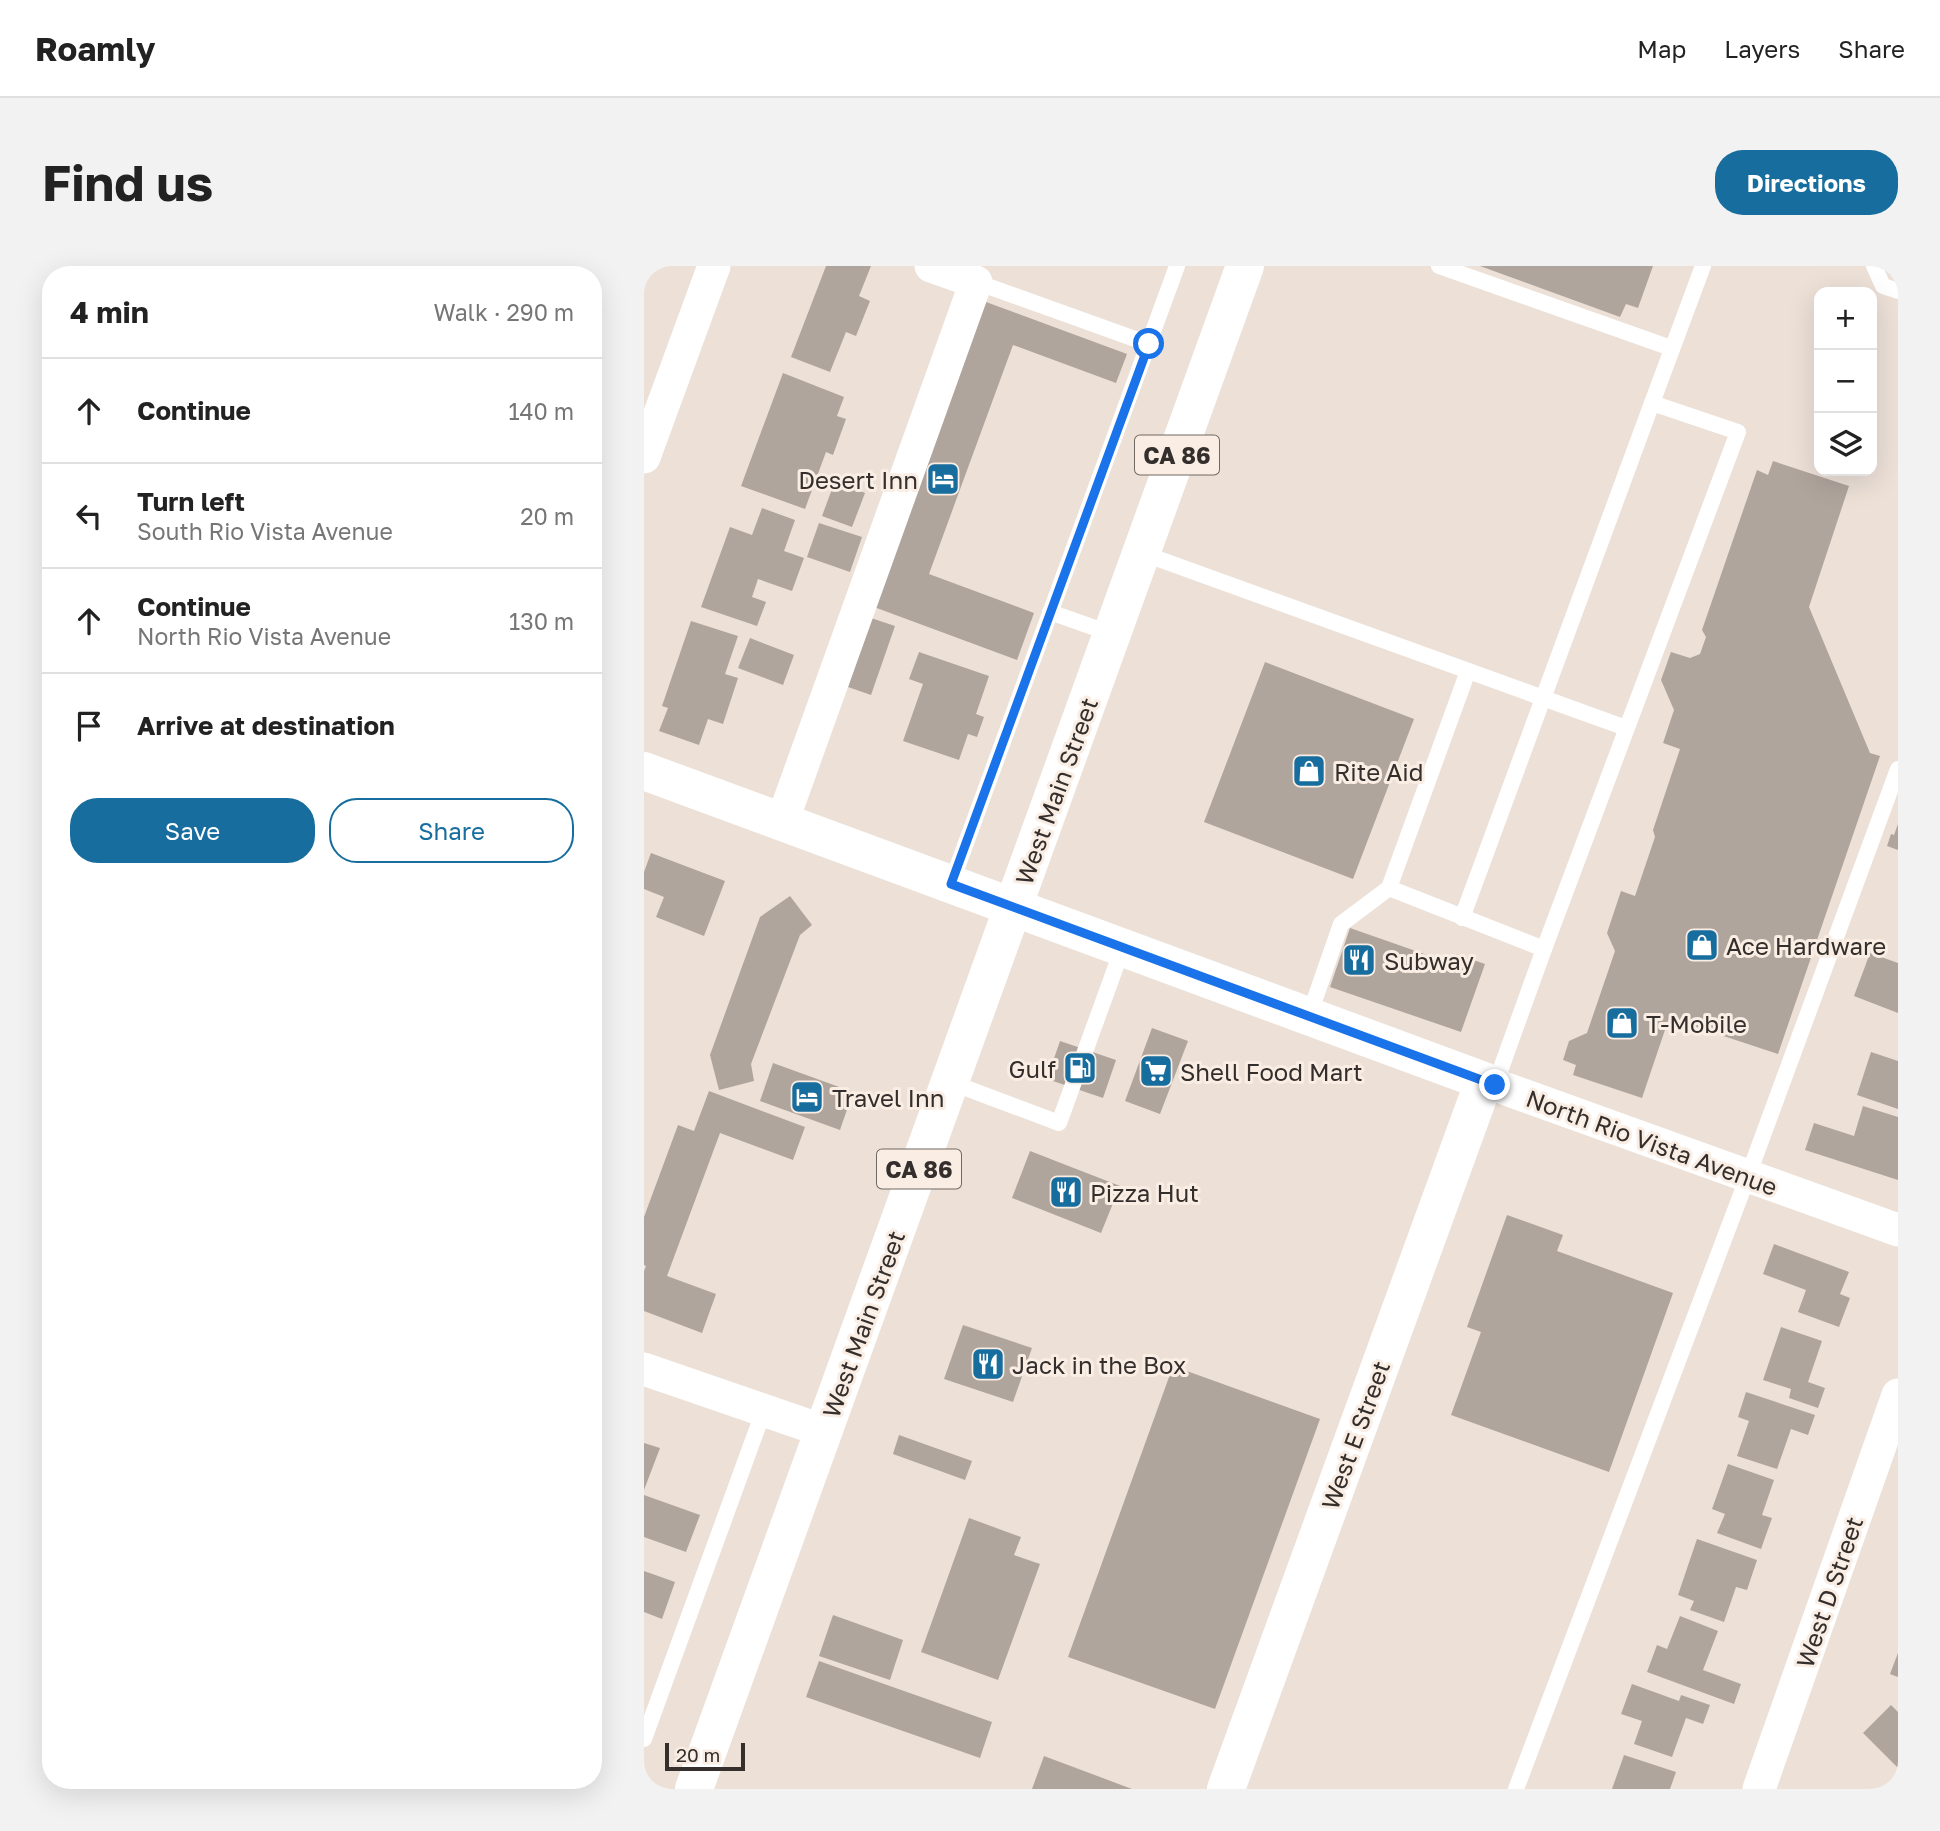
<!DOCTYPE html>
<html lang="en">
<head>
<meta charset="utf-8">
<style>
  body { margin:0; font-family:"Golos Text",sans-serif; background:#f2f2f2; color:#222 }
  .controls { position:absolute; right:21px; top:21px; display:grid; overflow:hidden; border-radius:14px; box-shadow:0 7px 28px #0002 }
  .controls button { width:63px; height:63px; display:grid; place-items:center; padding:0; border:0; border-bottom:2px solid #e0e0e0; background:#fff; color:#222; font:35px sans-serif }
  .scale { position:absolute; left:21px; bottom:18px; width:80px; box-sizing:border-box; padding-left:7px; border:4px solid #342f2c; border-top:0; font-size:19px; line-height:24px; white-space:nowrap; color:#342f2c; -webkit-text-stroke:5px #f9ede4; paint-order:stroke }
  .stop { position:absolute; width:21px; height:21px; margin:-16px; border:5px solid #1a73e8; border-radius:50%; background:#fff }
  .stop.end { background:#1a73e8; border-color:#fff; box-shadow:0 2px 7px #0008 }
  .list { margin:0; padding:0; list-style:none }
  h2 { display:flex; justify-content:space-between; align-items:center; height:91px; margin:0; padding:0 28px; font-size:30px }
  h2 small { font-size:23px; font-weight:400; color:#767676 }
  .list li { display:grid; grid-template-columns:46px 1fr auto; gap:21px; align-items:center; box-sizing:border-box; height:105px; padding:0 28px; border-top:2px solid #e0e0e0 }
  .list b { display:block; font-size:26px; white-space:nowrap }
  .list p { margin:0; font-size:23px; white-space:nowrap; color:#767676 }
  .list em { font-size:23px; font-style:normal; color:#767676 }
  .actions { display:flex; gap:14px; padding:21px 28px }
  .actions a { flex:1; padding:16px 0; border:2px solid #176d9d; border-radius:28px; text-align:center; font-size:24px; color:#176d9d }
  .actions .main { background:#176d9d; color:#fff }
  .icon { flex:none; width:38px; height:38px; fill:none; stroke:currentColor; stroke-width:2; stroke-linecap:round; stroke-linejoin:round }
  .map { position:relative; flex:none; width:1254px; height:1523px; overflow:hidden; border-radius:28px }
  header { display:flex; align-items:center; gap:42px; box-sizing:border-box; height:98px; padding:0 35px; background:#fff; border-bottom:2px solid #e0e0e0 }
  header strong { font-size:33px }
  nav { display:flex; gap:38px; margin-inline-start:auto; font-size:24px }
  .intro { display:flex; align-items:center; justify-content:space-between; box-sizing:border-box; height:168px; padding:0 42px }
  h1 { margin:0; font-size:49px }
  .button { padding:18px 32px; border-radius:28px; background:#176d9d; color:#fff; font-size:24px; font-weight:700 }
  main { display:flex; gap:42px; padding:0 42px }
  aside { flex:1; background:#fff; border-radius:28px; box-shadow:0 7px 28px #0002 }
  .map>svg:first-child { display:block }
  .building { fill:#b0a59d }
  .lines { fill:none; stroke-linecap:round; stroke-linejoin:round }
  .lane { stroke:#fff; stroke-width:16 }
  .street { stroke:#fff; stroke-width:33 }
  .secondary { stroke:#fff; stroke-width:38 }
  .highway { stroke:#fff; stroke-width:38 }
  .route { stroke:#1a73e8; stroke-width:9 }
  .labels { text-anchor:middle; dominant-baseline:central; stroke-width:6; stroke-linejoin:round; paint-order:stroke }
  .shield { fill:#f9ede4; stroke:#6f6863; stroke-width:2 }
  .shield-label { font-size:23px; font-weight:bold; fill:#342f2c }
  .poi-label { font-size:24px; fill:#342f2c; stroke:#f9ede4; text-anchor:start }
  .street-label { font-size:24px; fill:#342f2c; stroke:#f9ede4 }
</style>
</head>
<body>
<header>
<strong>Roamly</strong>
<nav><a>Map</a><a>Layers</a><a>Share</a></nav>
</header>
<div class="intro"><h1>Find us</h1><a class="button">Directions</a></div>
<main>
<aside>
<h2>4 min<small>Walk · 290 m</small></h2>
<ul class="list">
<li><svg class="icon" aria-label="ahead" viewBox="0 0 24 24"><path d="M12 20V5M6 11l6-6 6 6"/></svg><div><b>Continue</b></div><em>140 m</em></li>
<li><svg class="icon" aria-label="left" viewBox="0 0 24 24"><path d="M17 20v-9H6M10 6l-5 5 5 5"/></svg><div><b>Turn left</b><p>South Rio Vista Avenue</p></div><em>20 m</em></li>
<li><svg class="icon" aria-label="ahead" viewBox="0 0 24 24"><path d="M12 20V5M6 11l6-6 6 6"/></svg><div><b>Continue</b><p>North Rio Vista Avenue</p></div><em>130 m</em></li>
<li><svg class="icon" aria-label="arrive" viewBox="0 0 24 24"><path d="M6 21V4h12l-3 4 3 4H6"/></svg><div><b>Arrive at destination</b></div></li>
</ul>
<div class="actions"><a class="main">Save</a><a>Share</a></div>
</aside>
<div class="map">
<svg width="1254" height="1523" viewBox="0 0 1254 1523">
  <rect width="100%" height="100%" fill="#ece0d7"/>
  <g class="building">
    <path d="M 182,0 L 227,0 L 215,30 L 226,35 L 212,70 L 202,66 L 186,106 L 147,91 Z"/>
    <path d="M 836,0 L 1009,0 L 994,42 L 982,38 L 976,51 Z"/>
    <path d="M 342,36 L 483,88 L 472,117 L 369,79 L 285,308 L 390,347 L 373,394 L 230,341 Z"/>
    <path d="M 139,107 L 200,131 L 193,150 L 202,153 L 189,189 L 182,186 L 161,243 L 97,220 Z"/>
    <path d="M 1129,195 L 1205,220 L 1165,341 L 1226,487 L 1236,490 L 1134,788 L 1025,752 L 998,832 L 929,809 L 932,799 L 919,794 L 925,775 L 943,767 L 971,685 L 963,667 L 977,625 L 991,630 L 1011,571 L 1009,564 L 1036,483 L 1019,477 L 1030,444 L 1017,414 L 1027,386 L 1046,392 L 1056,388 L 1062,371 L 1058,364 L 1113,204 L 1124,209 Z"/>
    <path d="M 191,215 L 221,227 L 208,261 L 178,250 Z"/>
    <path d="M 118,242 L 151,254 L 140,285 L 160,292 L 148,325 L 114,313 L 108,331 L 122,336 L 113,360 L 57,341 L 86,261 L 108,269 Z"/>
    <path d="M 175,257 L 218,271 L 206,306 L 163,291 Z"/>
    <path d="M 227,352 L 251,360 L 227,429 L 204,421 Z"/>
    <path d="M 47,355 L 94,370 L 81,408 L 94,412 L 79,458 L 64,453 L 55,479 L 15,465 L 24,442 L 18,440 Z"/>
    <path d="M 106,372 L 150,389 L 139,419 L 94,402 Z"/>
    <path d="M 275,386 L 345,410 L 332,448 L 340,451 L 333,471 L 324,468 L 315,494 L 259,475 L 279,418 L 265,413 Z"/>
    <path d="M 621,396 L 770,453 L 709,613 L 560,556 Z"/>
    <path d="M 1254,558 L 1254,584 L 1243,580 L 1247,568 L 1250,569 Z"/>
    <path d="M 7,587 L 81,615 L 60,670 L 12,651 L 20,631 L 0,623 L 0,606 Z"/>
    <path d="M 146,630 L 168,659 L 156,669 L 107,798 L 110,815 L 75,824 L 66,789 L 116,651 Z"/>
    <path d="M 706,662 L 809,698 L 812,688 L 841,698 L 817,766 L 686,721 Z"/>
    <path d="M 1226,687 L 1254,697 L 1254,747 L 1210,730 Z"/>
    <path d="M 508,762 L 544,775 L 516,848 L 481,835 Z"/>
    <path d="M 416,775 L 472,794 L 459,832 L 403,813 Z"/>
    <path d="M 1227,786 L 1254,795 L 1254,843 L 1213,829 Z"/>
    <path d="M 129,797 L 209,826 L 196,864 L 116,835 Z"/>
    <path d="M 65,825 L 161,861 L 149,894 L 76,867 L 23,1010 L 72,1028 L 58,1067 L 0,1045 L 0,1005 L 2,1000 L 0,999 L 0,951 L 34,859 L 50,865 Z"/>
    <path d="M 1219,840 L 1254,851 L 1254,914 L 1161,884 L 1170,857 L 1210,870 Z"/>
    <path d="M 386,885 L 476,920 L 457,967 L 368,932 Z"/>
    <path d="M 863,949 L 919,969 L 913,985 L 1029,1027 L 965,1206 L 807,1149 L 837,1066 L 823,1061 Z"/>
    <path d="M 1130,978 L 1205,1006 L 1196,1028 L 1206,1032 L 1195,1061 L 1154,1046 L 1162,1024 L 1119,1008 Z"/>
    <path d="M 319,1059 L 388,1082 L 369,1136 L 300,1113 Z"/>
    <path d="M 1137,1061 L 1178,1075 L 1164,1116 L 1181,1122 L 1174,1142 L 1145,1132 L 1147,1123 L 1119,1114 Z"/>
    <path d="M 529,1100 L 676,1153 L 571,1443 L 424,1391 Z"/>
    <path d="M 1102,1126 L 1171,1149 L 1164,1169 L 1147,1163 L 1133,1203 L 1093,1190 L 1105,1155 L 1094,1151 Z"/>
    <path d="M 255,1169 L 328,1195 L 321,1214 L 249,1188 Z"/>
    <path d="M 0,1177 L 16,1182 L 0,1224 Z"/>
    <path d="M 1084,1198 L 1130,1214 L 1118,1249 L 1128,1252 L 1117,1283 L 1073,1267 L 1081,1248 L 1068,1243 Z"/>
    <path d="M 0,1229 L 56,1249 L 42,1286 L 0,1271 Z"/>
    <path d="M 325,1252 L 377,1271 L 370,1289 L 396,1298 L 354,1414 L 277,1386 Z"/>
    <path d="M 1053,1273 L 1113,1294 L 1103,1324 L 1092,1321 L 1080,1356 L 1046,1344 L 1050,1335 L 1034,1329 Z"/>
    <path d="M 0,1305 L 31,1316 L 18,1353 L 0,1346 Z"/>
    <path d="M 189,1349 L 259,1374 L 246,1414 L 175,1390 Z"/>
    <path d="M 1036,1350 L 1074,1365 L 1059,1404 L 1097,1418 L 1090,1438 L 1003,1406 L 1013,1379 L 1023,1383 Z"/>
    <path d="M 1254,1387 L 1254,1411 L 1246,1408 Z"/>
    <path d="M 175,1395 L 348,1456 L 336,1492 L 162,1431 Z"/>
    <path d="M 988,1418 L 1035,1435 L 1037,1429 L 1066,1439 L 1059,1458 L 1042,1452 L 1028,1491 L 990,1478 L 998,1455 L 977,1448 Z"/>
    <path d="M 1247,1439 L 1254,1446 L 1254,1502 L 1219,1467 Z"/>
    <path d="M 980,1489 L 1032,1506 L 1026,1523 L 968,1523 Z"/>
    <path d="M 400,1490 L 488,1523 L 388,1523 Z"/>
  </g>
  <g class="lines">
    <g class="lane">
      <path d="M 795,0 L 1027,82"/>
      <path d="M 1230,0 L 1239,20 L 1254,25"/>
      <path d="M 332,16 L 505,78"/>
      <path d="M 498,287 L 982,462"/>
      <path d="M 406,346 L 468,368"/>
      <path d="M 307,618 L 533,0"/>
      <path d="M 745,622 L 824,405"/>
      <path d="M 818,652 L 1008,137"/>
      <path d="M 665,750 L 697,658 L 745,622 L 900,683"/>
      <path d="M 306,816 L 415,857 L 479,681"/>
      <path d="M 851,819 L 900,683 L 1094,166 L 1008,137 L 1059,0"/>
      <path d="M 0,1473 L 120,1144"/>
      <path d="M 872,1523 L 1104,910 L 1254,503"/>
    </g>
    <g class="street">
      <path d="M 0,191 L 70,0"/>
      <path d="M 138,556 L 332,16 L 287,0"/>
      <path d="M 840,815 L 1254,964"/>
      <path d="M 0,1103 L 180,1165"/>
      <path d="M 1115,1523 L 1254,1129"/>
    </g>
    <path class="secondary" d="M 0,505 L 840,815 L 582,1523"/>
    <path class="highway" d="M 50,1523 L 601,0"/>
  </g>
  <g class="lines">
    <path class="route" d="M 505,78 L 307,618 L 851,819"/>
  </g>
  <defs>
    <symbol id="hotel-square" viewBox="-11 -11 22 22"><rect x="-9" y="-9" width="18" height="18" rx="4" fill="#176d9d" stroke="#f9ede4"/><path d="M-6-4.5h1.5V1H6V5H4.5V3h-9V5H-6ZM-4 0a1.8 1.8 0 1 1 3.6 0ZM.5 0V-2.5h3Q6-2.5 6 0Z" fill="#fff"/></symbol>
    <symbol id="shop-square" viewBox="-11 -11 22 22"><rect x="-9" y="-9" width="18" height="18" rx="4" fill="#176d9d" stroke="#f9ede4"/><path d="M-5-2.5h2.3a2.7 3.5 0 0 1 5.4 0H5L5.5 6h-11ZM-1.5-2.5h3a1.5 2.3 0 0 0-3 0Z" fill="#fff"/></symbol>
    <symbol id="restaurant-square" viewBox="-11 -11 22 22"><rect x="-9" y="-9" width="18" height="18" rx="4" fill="#176d9d" stroke="#f9ede4"/><path d="M-5-6h1v4h1v-4h1v4h1v-4h1v5L-1.5 .5V6h-2V.5L-5-1ZM5-6V6H3V1.5H1.5Q1.5-4 5-6Z" fill="#fff"/></symbol>
    <symbol id="fuel-square" viewBox="-11 -11 22 22"><rect x="-9" y="-9" width="18" height="18" rx="4" fill="#176d9d" stroke="#f9ede4"/><path d="M-5.5-6h7V0h2V4h1.3V-2.5L3-4.5l.8-.8L6-3V5H2.5V1h-1V6h-7ZM-4.2-4.7v3.2H.2V-4.7Z" fill="#fff"/></symbol>
    <symbol id="supermarket-square" viewBox="-11 -11 22 22"><rect x="-9" y="-9" width="18" height="18" rx="4" fill="#176d9d" stroke="#f9ede4"/><path d="M-6-5.5h2.5l.6 2H6L4.5 2H-2.5L-4.4-4H-6ZM-1.5 3.2a1.3 1.3 0 1 0 .1 0ZM3 3.2a1.3 1.3 0 1 0 .1 0Z" fill="#fff"/></symbol>
  </defs>
  <g fill-rule="evenodd">
    <use href="#hotel-square" x="280" y="194" width="38" height="38"/>
    <use href="#shop-square" x="646" y="486" width="38" height="38"/>
    <use href="#shop-square" x="1039" y="660" width="38" height="38"/>
    <use href="#restaurant-square" x="696" y="675" width="38" height="38"/>
    <use href="#shop-square" x="959" y="738" width="38" height="38"/>
    <use href="#fuel-square" x="417" y="783" width="38" height="38"/>
    <use href="#supermarket-square" x="493" y="786" width="38" height="38"/>
    <use href="#hotel-square" x="144" y="812" width="38" height="38"/>
    <use href="#restaurant-square" x="403" y="907" width="38" height="38"/>
    <use href="#restaurant-square" x="325" y="1079" width="38" height="38"/>
  </g>
  <g class="labels">
    <g class="shield">
      <rect x="491" y="169.5" width="84" height="39" rx="5"/>
      <rect x="233" y="883.5" width="84" height="39" rx="5"/>
    </g>
    <g class="shield-label">
      <text x="533" y="189">CA 86</text>
      <text x="275" y="903">CA 86</text>
    </g>
    <g class="poi-label">
      <text x="274" y="213" text-anchor="end">Desert Inn</text>
      <text x="690" y="505">Rite Aid</text>
      <text x="1082" y="679">Ace Hardware</text>
      <text x="740" y="694">Subway</text>
      <text x="1002" y="757">T-Mobile</text>
      <text x="412" y="802" text-anchor="end">Gulf</text>
      <text x="536" y="805">Shell Food Mart</text>
      <text x="188" y="831">Travel Inn</text>
      <text x="446" y="926">Pizza Hut</text>
      <text x="368" y="1098">Jack in the Box</text>
    </g>
    <g class="street-label">
      <text transform="translate(412 525) rotate(-70)">West Main Street</text>
      <text transform="translate(1008 876) rotate(20)">North Rio Vista Avenue</text>
      <text transform="translate(219 1058) rotate(-70)">West Main Street</text>
      <text transform="translate(711 1169) rotate(-70)">West E Street</text>
      <text transform="translate(1185 1326) rotate(-71)">West D Street</text>
    </g>
  </g>
</svg>
<div class="controls">
<button>+</button>
<button>−</button>
<button><svg class="icon" aria-label="layers" viewBox="0 0 24 24"><path d="M12 4l9 5-9 5-9-5zM3 14l9 5 9-5"/></svg></button>
</div>
<div class="scale">20 m</div>
<div class="stop" style="left:505px;top:78px"></div>
<div class="stop end" style="left:851px;top:819px"></div>
</div>
</main>
</body>
</html>
